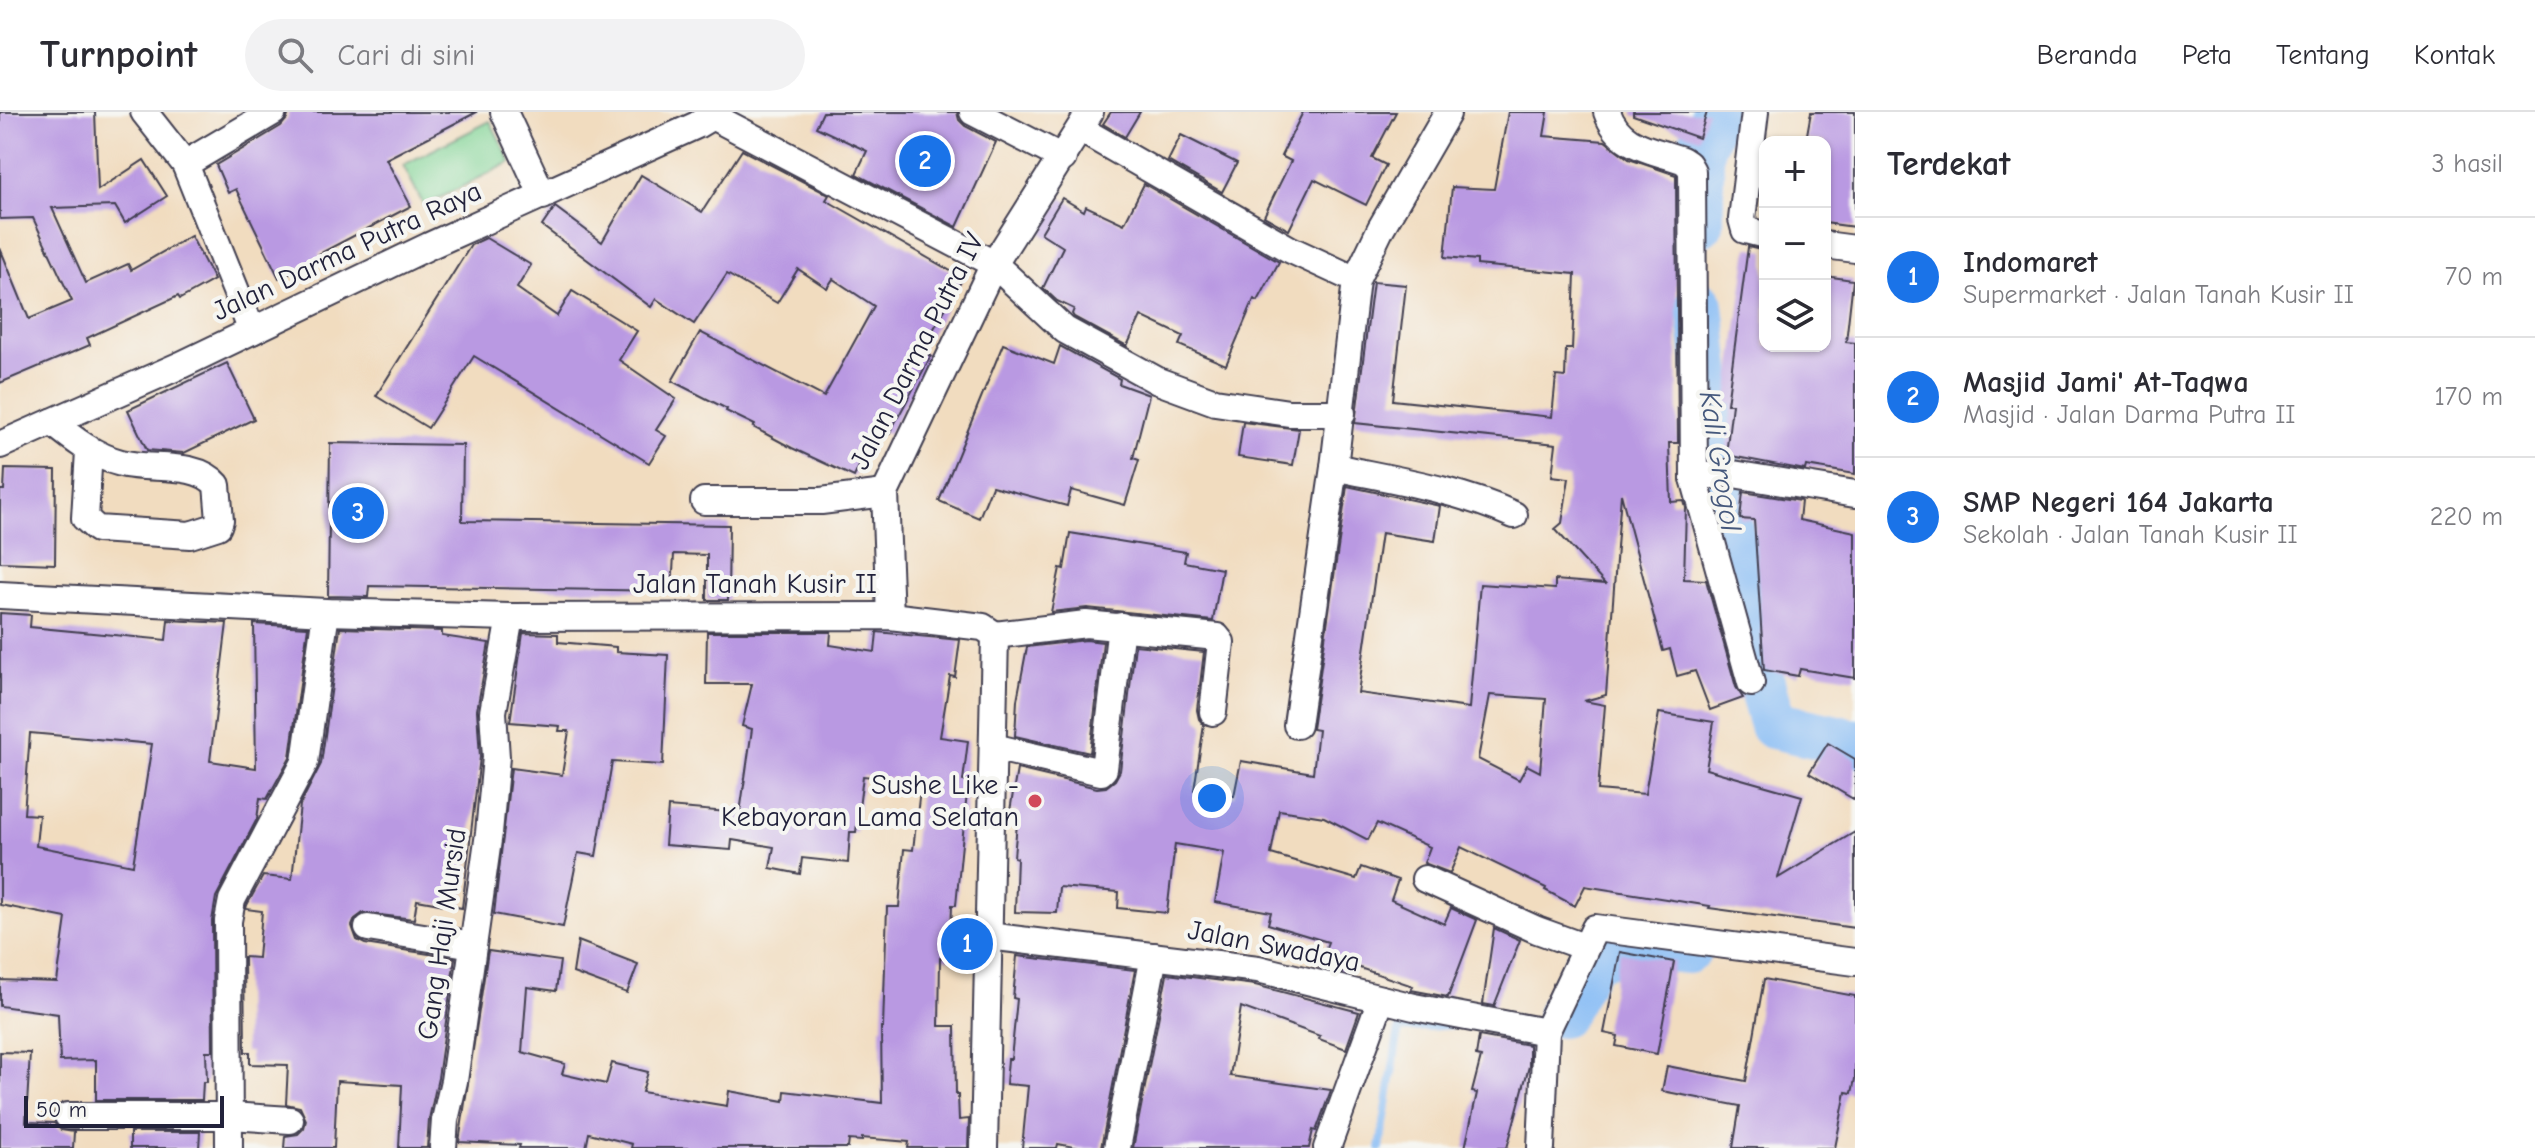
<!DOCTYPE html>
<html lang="id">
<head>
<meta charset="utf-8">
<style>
  body { margin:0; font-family:"Comic Neue",sans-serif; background:#f2f2f3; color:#2b2b33 }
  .controls { position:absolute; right:24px; top:24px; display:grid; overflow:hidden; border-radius:16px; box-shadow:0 2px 6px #0004 }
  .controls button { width:72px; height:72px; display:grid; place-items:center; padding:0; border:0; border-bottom:2px solid #e1e1e2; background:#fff; color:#2b2b33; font:40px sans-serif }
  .scale { position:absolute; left:24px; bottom:20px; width:200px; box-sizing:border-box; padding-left:8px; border:4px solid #22223b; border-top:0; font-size:22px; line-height:28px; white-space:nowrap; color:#22223b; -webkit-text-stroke:6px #f6f6f2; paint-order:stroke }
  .you { position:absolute; left:1212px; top:686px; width:28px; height:28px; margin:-20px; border:6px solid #fff; border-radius:50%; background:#1a73e8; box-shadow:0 0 0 12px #1a73e833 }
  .badge { display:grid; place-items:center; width:52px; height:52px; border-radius:50%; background:#1a73e8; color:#fff; font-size:26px; font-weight:700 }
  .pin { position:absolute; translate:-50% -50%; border:4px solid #fff; box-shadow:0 2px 8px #0006 }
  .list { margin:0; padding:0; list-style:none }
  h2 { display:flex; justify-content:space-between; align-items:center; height:104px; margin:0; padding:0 32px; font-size:34px }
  h2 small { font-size:26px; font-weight:400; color:#7c7c81 }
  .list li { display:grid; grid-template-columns:52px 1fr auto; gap:24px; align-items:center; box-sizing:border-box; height:120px; padding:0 32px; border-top:2px solid #e1e1e2 }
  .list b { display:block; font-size:30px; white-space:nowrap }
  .list p { margin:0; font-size:26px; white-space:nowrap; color:#7c7c81 }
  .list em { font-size:26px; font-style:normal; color:#7c7c81 }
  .icon { flex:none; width:44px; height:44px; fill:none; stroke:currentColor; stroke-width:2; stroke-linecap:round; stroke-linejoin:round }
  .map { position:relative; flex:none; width:1855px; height:1036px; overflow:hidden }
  header { display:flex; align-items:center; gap:48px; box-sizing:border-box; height:112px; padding:0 40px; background:#fff; border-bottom:2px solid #e1e1e2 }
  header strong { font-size:38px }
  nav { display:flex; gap:44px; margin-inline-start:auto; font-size:28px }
  .search { width:560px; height:72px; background:#f2f2f3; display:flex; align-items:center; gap:20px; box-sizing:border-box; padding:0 28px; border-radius:44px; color:#7c7c81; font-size:30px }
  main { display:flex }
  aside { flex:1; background:#fff }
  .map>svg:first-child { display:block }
  .green { fill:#82d495; stroke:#527b68; stroke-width:2 }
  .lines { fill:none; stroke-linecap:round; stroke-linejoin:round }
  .stream { stroke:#87bcf5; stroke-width:8 }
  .river { stroke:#87bcf5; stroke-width:48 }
  .building { fill:#b999e2; fill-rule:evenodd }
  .minor-casing { stroke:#413e4f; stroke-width:30 }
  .minor { stroke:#fff; stroke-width:26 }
  .poi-dot { fill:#d1495b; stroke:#f6f6f2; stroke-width:3 }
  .labels { text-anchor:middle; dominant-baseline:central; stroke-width:8; stroke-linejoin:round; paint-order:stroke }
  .street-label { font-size:28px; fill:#22223b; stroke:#f6f6f2 }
  .poi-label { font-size:28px; fill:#22223b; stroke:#f6f6f2; text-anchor:end }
  .water-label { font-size:30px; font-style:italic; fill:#45587c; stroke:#f6f6f2 }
</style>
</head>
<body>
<header>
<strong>Turnpoint</strong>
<div class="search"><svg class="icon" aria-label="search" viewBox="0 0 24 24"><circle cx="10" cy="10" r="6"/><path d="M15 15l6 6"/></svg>Cari di sini</div>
<nav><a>Beranda</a><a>Peta</a><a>Tentang</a><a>Kontak</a></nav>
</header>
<main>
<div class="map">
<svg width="1855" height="1036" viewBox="0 0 1855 1036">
  <rect width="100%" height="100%" fill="#f6f6f2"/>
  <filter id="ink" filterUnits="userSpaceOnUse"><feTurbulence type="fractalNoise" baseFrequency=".0125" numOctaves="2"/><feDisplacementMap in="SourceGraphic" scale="16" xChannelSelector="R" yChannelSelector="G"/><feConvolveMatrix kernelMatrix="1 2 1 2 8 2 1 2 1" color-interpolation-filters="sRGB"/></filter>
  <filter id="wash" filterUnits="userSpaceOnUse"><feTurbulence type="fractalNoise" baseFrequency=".006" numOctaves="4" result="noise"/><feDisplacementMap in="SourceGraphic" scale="32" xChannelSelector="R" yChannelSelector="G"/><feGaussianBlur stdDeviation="1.8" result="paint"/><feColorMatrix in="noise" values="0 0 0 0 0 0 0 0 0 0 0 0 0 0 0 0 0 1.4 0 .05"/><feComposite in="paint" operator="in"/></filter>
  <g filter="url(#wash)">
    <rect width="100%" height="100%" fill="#f1dcbf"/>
    <path class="green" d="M 490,9 L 511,50 L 424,94 L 403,53 Z"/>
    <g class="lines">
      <path class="stream" d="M 1380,1036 L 1399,917 L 1454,913"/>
      <g class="river">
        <path d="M 1700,111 L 1700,37 L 1715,0"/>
        <path d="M 1700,193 L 1719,368 L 1763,579 L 1773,613 L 1855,631"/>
        <path d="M 1561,902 L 1591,848 L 1627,832 L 1688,838"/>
      </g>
    </g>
    <g id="blocks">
      <g class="building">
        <path d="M 0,0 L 95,0 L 98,78 L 144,48 L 167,84 L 125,111 L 115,94 L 52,96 L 86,171 L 128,152 L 131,158 L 191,124 L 214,168 L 180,187 L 178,184 L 87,226 L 90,233 L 0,271 L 0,136 L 29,207 L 72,189 L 33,106 L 0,107 Z"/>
        <path d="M 289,0 L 477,0 L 386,47 L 411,94 L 319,142 L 321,146 L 279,166 L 236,77 L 228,81 L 216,53 L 281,14 L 287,7 Z"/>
        <path d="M 823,0 L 957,0 L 959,8 L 965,14 L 996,30 L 957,115 L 856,62 L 867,39 L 816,15 Z"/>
        <path d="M 1111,0 L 1140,0 L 1125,25 L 1103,12 Z"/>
        <path d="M 1303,0 L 1396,0 L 1372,46 L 1386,53 L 1366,93 L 1314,67 L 1289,118 L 1264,104 L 1291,49 L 1281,44 Z"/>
        <path d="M 1508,0 L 1548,0 L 1544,24 L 1605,29 L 1629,47 L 1676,63 L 1678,331 L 1669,331 L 1671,390 L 1684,389 L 1686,396 L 1684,467 L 1706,468 L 1736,575 L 1743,586 L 1710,598 L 1695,559 L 1677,564 L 1670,537 L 1663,539 L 1621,382 L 1606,583 L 1584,589 L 1605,593 L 1598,678 L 1645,682 L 1659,601 L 1714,610 L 1706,657 L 1802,684 L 1778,766 L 1855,720 L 1855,816 L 1731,799 L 1709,796 L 1710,794 L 1585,774 L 1575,794 L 1545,778 L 1546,776 L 1461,735 L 1450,761 L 1424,751 L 1430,735 L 1377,711 L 1368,728 L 1324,705 L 1279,698 L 1271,742 L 1356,767 L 1361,755 L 1398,768 L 1391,788 L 1444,812 L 1451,796 L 1477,808 L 1448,885 L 1411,878 L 1413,874 L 1345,851 L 1342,861 L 1319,855 L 1328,830 L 1268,812 L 1271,800 L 1215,790 L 1224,740 L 1175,732 L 1167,801 L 1118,796 L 1119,780 L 1059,775 L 1057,801 L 1015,800 L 1017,746 L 1014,745 L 1018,700 L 1010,699 L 1017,657 L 1097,676 L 1106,675 L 1115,668 L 1120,659 L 1135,533 L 1204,540 L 1197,598 L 1199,607 L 1204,613 L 1194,678 L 1234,684 L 1241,649 L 1313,661 L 1318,618 L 1312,617 L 1347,374 L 1440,394 L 1435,429 L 1381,421 L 1358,581 L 1469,596 L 1480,472 L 1555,477 L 1555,468 L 1605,472 L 1555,417 L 1562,411 L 1569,366 L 1552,364 L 1556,332 L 1355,311 L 1373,170 L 1406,173 L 1393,288 L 1552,305 L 1556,264 L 1565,265 L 1566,237 L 1572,237 L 1575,162 L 1477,153 L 1477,148 L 1445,145 L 1452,75 L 1494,77 ZM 1490,583 L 1546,587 L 1540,660 L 1527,653 L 1519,668 L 1478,647 Z"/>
        <path d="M 1633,0 L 1707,0 L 1699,26 L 1633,3 Z"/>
        <path d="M 1811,0 L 1855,0 L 1855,115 L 1825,111 L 1825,30 L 1806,28 Z"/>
        <path d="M 1181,23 L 1237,51 L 1222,80 L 1168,49 Z"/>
        <path d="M 742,38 L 829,83 L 826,88 L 963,166 L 921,239 L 931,244 L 889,322 L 877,316 L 854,365 L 792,336 L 753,315 L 755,313 L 726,299 L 727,297 L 672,269 L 700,220 L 824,285 L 874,194 L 833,167 L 827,176 L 798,157 L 777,191 L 727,162 L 694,212 L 656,187 L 651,195 L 542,114 L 555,95 L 602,130 L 641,63 L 702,100 Z"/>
        <path d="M 1144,72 L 1279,150 L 1258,189 L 1254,187 L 1226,253 L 1179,233 L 1183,224 L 1141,204 L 1127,234 L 1074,205 L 1072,202 L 1074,197 L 1057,189 L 1043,176 L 1063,135 L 1041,121 L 1062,86 L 1084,99 L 1086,94 L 1124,112 Z"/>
        <path d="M 486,126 L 531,153 L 517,176 L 557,204 L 572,179 L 637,219 L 619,248 L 676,287 L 656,318 L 666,324 L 649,351 L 474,244 L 428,316 L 376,284 L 471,133 Z"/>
        <path d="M 1748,135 L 1765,139 L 1765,234 L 1825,234 L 1825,164 L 1853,168 L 1846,230 L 1855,231 L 1855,362 L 1806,354 L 1805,358 L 1726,343 L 1732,292 L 1727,292 Z"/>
        <path d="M 1003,232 L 1054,252 L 1060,234 L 1120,267 L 1119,272 L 1149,283 L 1133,346 L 1139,348 L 1125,393 L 1071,378 L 1067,394 L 992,374 L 979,406 L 939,389 Z"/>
        <path d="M 227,251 L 254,307 L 184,341 L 147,338 L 128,298 Z"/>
        <path d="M 1243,310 L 1299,317 L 1293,353 L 1238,345 Z"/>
        <path d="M 330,331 L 463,333 L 462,409 L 729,413 L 728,488 L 707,488 L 707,443 L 674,442 L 672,479 L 369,474 L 368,485 L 328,484 Z"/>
        <path d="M 5,357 L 56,358 L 55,452 L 0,450 L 0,378 L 4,378 Z"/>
        <path d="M 1743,380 L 1801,389 L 1799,408 L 1855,420 L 1855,566 L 1800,557 L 1798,564 L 1764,558 L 1754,408 L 1740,407 Z"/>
        <path d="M 1070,421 L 1186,440 L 1184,450 L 1222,457 L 1213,509 L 1087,496 L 1051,500 L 1060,456 L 1064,457 Z"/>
        <path d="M 0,501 L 31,503 L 30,515 L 166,528 L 168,508 L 227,511 L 210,649 L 256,656 L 254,512 L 308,515 L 290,645 L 267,687 L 260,686 L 257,707 L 216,785 L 212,809 L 213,939 L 206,939 L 207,970 L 203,970 L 202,988 L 96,988 L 96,948 L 60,949 L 58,902 L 0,894 L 0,868 L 57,870 L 66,806 L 0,793 ZM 30,621 L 152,632 L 133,753 L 36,734 L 39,703 L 24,702 Z"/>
        <path d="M 340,516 L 442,519 L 442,524 L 489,531 L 477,598 L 480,645 L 462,796 L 417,788 L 414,807 L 363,801 L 355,807 L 352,814 L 357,828 L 365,832 L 455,846 L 438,966 L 429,1007 L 427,1036 L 399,1036 L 402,973 L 337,969 L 334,1036 L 284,1036 L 285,1024 L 298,1022 L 304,1016 L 306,1008 L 300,995 L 286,992 L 288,953 L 250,952 L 250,940 L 245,940 L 244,845 L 258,846 L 262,799 L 246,797 L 247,793 L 263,764 L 292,767 L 300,693 L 321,652 Z"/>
        <path d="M 707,520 L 831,520 L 830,533 L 875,540 L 877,520 L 960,528 L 955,565 L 950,564 L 940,625 L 968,629 L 963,669 L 968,670 L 956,793 L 952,793 L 950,847 L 940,846 L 939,914 L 955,914 L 956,983 L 958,983 L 959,1008 L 969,1007 L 968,1036 L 908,1036 L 909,1030 L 862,1026 L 862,1029 L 849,1028 L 848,1036 L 631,1036 L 632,1032 L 589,1021 L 586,1036 L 519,1036 L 520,1033 L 459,1030 L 488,839 L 560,849 L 556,879 L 527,875 L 522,940 L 565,952 L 562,962 L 606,972 L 612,951 L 648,960 L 642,980 L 727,994 L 729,979 L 784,989 L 785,979 L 882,991 L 881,915 L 883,915 L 887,795 L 899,795 L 904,737 L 913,738 L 921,669 L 863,664 L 856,720 L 850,720 L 848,751 L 802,746 L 800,762 L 770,756 L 774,735 L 732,728 L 731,738 L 665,733 L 668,695 L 740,701 L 752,617 L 742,614 L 752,572 L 706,572 Z"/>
        <path d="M 523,521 L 558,522 L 558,530 L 616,535 L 616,540 L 668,543 L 663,653 L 612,650 L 596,744 L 578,741 L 563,815 L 494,802 L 511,656 L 562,663 L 569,619 L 559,619 L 560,614 L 510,610 Z"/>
        <path d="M 1086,528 L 1103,530 L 1090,641 L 1015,624 L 1017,588 L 1027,535 Z"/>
        <path d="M 1828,631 L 1855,647 L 1855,688 L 1809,661 Z"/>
        <path d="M 1494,816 L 1520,828 L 1494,894 L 1483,892 Z"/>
        <path d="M 578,829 L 638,852 L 627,881 L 573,861 Z"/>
        <path d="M 1620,840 L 1674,850 L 1657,942 L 1616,934 L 1618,924 L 1604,921 Z"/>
        <path d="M 1017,844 L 1135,858 L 1101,1036 L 1079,1036 L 1058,1032 L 1057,1036 L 1022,1036 L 1028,974 L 1006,972 L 1008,947 L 1011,947 L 1017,887 L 1013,886 Z"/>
        <path d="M 1167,862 L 1255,873 L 1359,900 L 1346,937 L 1319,927 L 1320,924 L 1241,895 L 1230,964 L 1331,978 L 1316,1019 L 1313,1018 L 1309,1036 L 1133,1036 Z"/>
        <path d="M 1764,867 L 1855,884 L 1855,967 L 1852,981 L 1846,980 L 1835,1036 L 1733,1036 L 1740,994 L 1662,979 L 1667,954 L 1746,969 Z"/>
        <path d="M 1479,924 L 1529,933 L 1529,954 L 1507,1036 L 1465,1036 L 1477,981 L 1472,980 L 1481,945 L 1476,944 Z"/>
        <path d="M 0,940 L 30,941 L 26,1010 L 54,1011 L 61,1018 L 74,1020 L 73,1036 L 0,1036 Z"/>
        <path d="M 130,1020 L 200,1020 L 199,1036 L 130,1036 Z"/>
      </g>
    </g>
  </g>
  <g filter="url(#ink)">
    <use href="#blocks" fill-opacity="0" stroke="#413e4f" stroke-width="2"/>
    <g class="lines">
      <defs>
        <g id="minor">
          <path d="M 144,0 L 185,52 L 252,219"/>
          <path d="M 504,0 L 543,84"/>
          <path d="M 973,0 L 1063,46"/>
          <path d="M 1607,0 C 1619,35 1650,37 1682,48 L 1688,52 L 1692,59 L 1694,366 L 1751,571"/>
          <path d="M 1755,0 L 1742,107 L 1745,118 L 1765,123"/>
          <path d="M 712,4 L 994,152 L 1065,218 L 1158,269 L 1215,290 L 1289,301 L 1342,301"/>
          <path d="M 1080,17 L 1289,137 L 1356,168"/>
          <path d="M 185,52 L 273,0"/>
          <path d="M 1825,133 L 1855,137"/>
          <path d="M 52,310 C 73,327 94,344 121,351 C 150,359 196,348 217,373 L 220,408 L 218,414 L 190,423 L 97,417 L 85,406 L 89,339"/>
          <path d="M 0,333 L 181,253 L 429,134 L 697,13 L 719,0"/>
          <path d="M 1334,355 L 1356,168 L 1381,116 L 1447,2"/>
          <path d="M 1694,366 L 1727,361 L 1855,382"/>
          <path d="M 704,389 L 821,389 L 885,381"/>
          <path d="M 0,483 L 326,500 L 510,505 L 890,504 L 983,515 L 995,523 L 984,1036"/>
          <path d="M 890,504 L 885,381 L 994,152 L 1090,0"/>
          <path d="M 995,523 L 1086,512 L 1217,525 L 1221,530 L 1213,600"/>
          <path d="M 1297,613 L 1334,355 C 1395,368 1457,377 1514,403"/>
          <path d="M 993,635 L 1101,660 L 1104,657 L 1121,514"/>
          <path d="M 1425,767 L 1537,818 L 1584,835"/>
          <path d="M 368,816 L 473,833"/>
          <path d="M 988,824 L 1258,857 L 1414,895 L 1546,920"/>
          <path d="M 68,1004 L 230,1004 L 290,1008"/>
          <path d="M 229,1036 L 228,809 L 232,788 L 305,650 L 326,500"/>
          <path d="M 443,1036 L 445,1008 L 454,969 L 489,721 L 496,645 L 493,600 L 510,505"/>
          <path d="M 1117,1036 L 1154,844"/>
          <path d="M 1327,1036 L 1381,887"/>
          <path d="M 1541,1036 L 1546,920 L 1595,816 L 1855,850"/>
        </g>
      </defs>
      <use href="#minor" class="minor-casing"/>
      <use href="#minor" class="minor"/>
    </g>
  </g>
  <circle class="poi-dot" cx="1035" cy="689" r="8"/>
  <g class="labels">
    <g class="street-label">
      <text transform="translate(347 139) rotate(-25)">Jalan Darma Putra Raya</text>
      <text transform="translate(917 239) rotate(-63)">Jalan Darma Putra IV</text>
      <text x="755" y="472">Jalan Tanah Kusir II</text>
      <text transform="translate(442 822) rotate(-82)">Gang Haji Mursid</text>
      <text transform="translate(1274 834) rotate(11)">Jalan Swadaya</text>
    </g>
    <g class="poi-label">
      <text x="1019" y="673">Sushe Like -<tspan x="1019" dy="32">Kebayoran Lama Selatan</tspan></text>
    </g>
    <g class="water-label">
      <text transform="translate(1720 349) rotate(81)">Kali Grogol</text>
    </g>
  </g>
</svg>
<div class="controls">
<button>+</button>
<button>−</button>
<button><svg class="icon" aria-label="layers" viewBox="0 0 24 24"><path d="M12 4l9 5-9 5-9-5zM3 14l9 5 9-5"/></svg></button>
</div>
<div class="scale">50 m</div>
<div class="you"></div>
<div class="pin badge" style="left:967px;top:832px">1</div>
<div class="pin badge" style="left:925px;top:49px">2</div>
<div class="pin badge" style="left:358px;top:401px">3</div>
</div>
<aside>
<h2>Terdekat<small>3 hasil</small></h2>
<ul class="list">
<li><span class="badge">1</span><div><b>Indomaret</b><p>Supermarket · Jalan Tanah Kusir II</p></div><em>70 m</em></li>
<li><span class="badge">2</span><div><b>Masjid Jami' At-Taqwa</b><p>Masjid · Jalan Darma Putra II</p></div><em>170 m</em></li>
<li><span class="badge">3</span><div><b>SMP Negeri 164 Jakarta</b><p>Sekolah · Jalan Tanah Kusir II</p></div><em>220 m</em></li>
</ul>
</aside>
</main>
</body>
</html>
